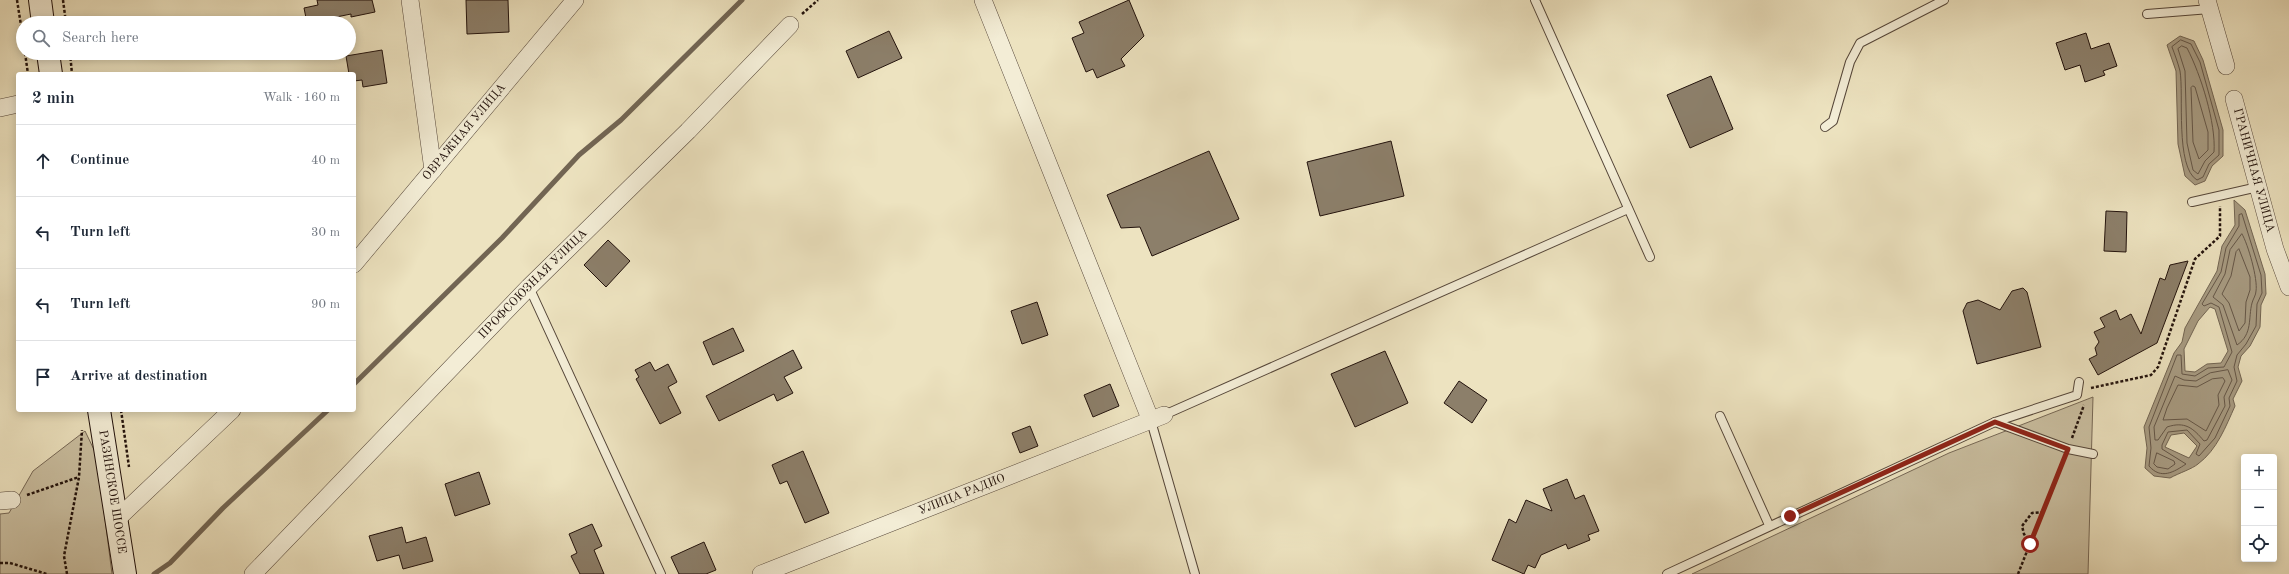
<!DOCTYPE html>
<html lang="en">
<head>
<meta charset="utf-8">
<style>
  body { margin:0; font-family:"Old Standard TT",serif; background:#f2f2f3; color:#1f2937 }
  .controls { position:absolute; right:12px; bottom:12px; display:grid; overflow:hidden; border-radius:4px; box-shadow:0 2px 10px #0003 }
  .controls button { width:36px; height:36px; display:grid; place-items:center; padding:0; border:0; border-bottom:1px solid #e0e1e3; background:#fff; color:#1f2937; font:20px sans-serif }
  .stop { position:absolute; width:12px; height:12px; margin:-9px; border:3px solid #8f2418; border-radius:50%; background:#fff }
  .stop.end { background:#8f2418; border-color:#fff; box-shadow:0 1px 4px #0008 }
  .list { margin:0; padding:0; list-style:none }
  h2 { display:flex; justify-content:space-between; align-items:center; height:52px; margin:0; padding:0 16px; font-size:17px }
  h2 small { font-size:13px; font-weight:400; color:#747a83 }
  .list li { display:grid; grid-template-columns:26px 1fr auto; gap:12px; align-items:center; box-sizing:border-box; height:72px; padding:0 16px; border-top:1px solid #e0e1e3 }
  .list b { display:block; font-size:15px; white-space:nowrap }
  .list em { font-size:13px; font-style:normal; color:#747a83 }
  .icon { flex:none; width:22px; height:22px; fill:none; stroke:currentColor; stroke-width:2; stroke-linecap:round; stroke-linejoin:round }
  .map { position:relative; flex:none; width:2289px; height:574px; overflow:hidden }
  .search { position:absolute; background:#fff; box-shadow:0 2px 10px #0003; left:16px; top:16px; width:340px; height:44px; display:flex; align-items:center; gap:10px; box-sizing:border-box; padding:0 14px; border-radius:22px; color:#747a83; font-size:15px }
  .panel { position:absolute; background:#fff; box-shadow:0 2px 10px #0003; left:16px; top:72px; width:340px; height:340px; border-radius:4px }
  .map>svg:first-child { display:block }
  .green { fill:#cabfa1; stroke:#766856 }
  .water { fill:#a89c83; stroke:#726553; fill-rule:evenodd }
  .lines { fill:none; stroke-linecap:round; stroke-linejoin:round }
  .shore { stroke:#655748; stroke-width:1 }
  .stream { stroke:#726553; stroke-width:5 }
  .building { fill:#8c7f6a; stroke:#22120c }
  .service-casing { stroke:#554639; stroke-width:10 }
  .minor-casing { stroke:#554639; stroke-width:18 }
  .secondary-casing { stroke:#22120c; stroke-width:24 }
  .path { stroke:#22120c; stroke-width:2.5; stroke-dasharray:3 2; stroke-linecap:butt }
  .service { stroke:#f3edd6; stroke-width:8 }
  .minor { stroke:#f3edd6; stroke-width:17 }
  .secondary { stroke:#f3edd6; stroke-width:22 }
  .route { stroke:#8f2418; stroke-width:5 }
  .labels { text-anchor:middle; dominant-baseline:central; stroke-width:4; stroke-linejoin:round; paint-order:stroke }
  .street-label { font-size:12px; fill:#22120c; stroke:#f3edd6 }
</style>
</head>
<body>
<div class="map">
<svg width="2289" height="574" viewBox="0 0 2289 574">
  <rect width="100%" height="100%" fill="#ede3c0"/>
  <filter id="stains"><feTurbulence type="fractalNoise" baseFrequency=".005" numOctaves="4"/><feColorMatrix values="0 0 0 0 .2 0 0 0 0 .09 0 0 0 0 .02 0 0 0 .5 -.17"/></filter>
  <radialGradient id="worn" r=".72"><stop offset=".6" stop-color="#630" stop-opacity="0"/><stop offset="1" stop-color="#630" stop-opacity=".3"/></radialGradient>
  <g class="green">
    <path d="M 2093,397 L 2088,574 L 1692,574 L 1949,453 Z"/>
    <path d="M 85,431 L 97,456 L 112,574 L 0,574 L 0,514 L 9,513 L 33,471 Z"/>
  </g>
  <g class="water">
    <path d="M 2180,36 L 2194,41 L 2203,60 L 2223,130 L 2223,156 L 2212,166 L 2205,181 L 2195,185 L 2185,176 L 2178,144 L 2176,71 L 2167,45 Z"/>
    <path d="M 2234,200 L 2245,210 L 2265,274 L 2266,294 L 2261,305 L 2260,327 L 2250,346 L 2241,356 L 2238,367 L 2242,381 L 2233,399 L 2235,406 C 2226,426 2217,450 2198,464 C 2192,469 2179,473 2170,478 L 2154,476 L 2145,468 L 2147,448 L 2144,427 L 2174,353 L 2182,342 L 2185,328 L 2217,271 L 2222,246 L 2235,225 ZM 2210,307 L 2215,309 L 2228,351 L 2221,363 L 2207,364 L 2195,372 L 2185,371 L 2184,349 L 2198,321 ZM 2184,433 L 2197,446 L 2189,458 L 2165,447 L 2171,435 Z"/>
  </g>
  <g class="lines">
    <g class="shore">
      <path d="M 2181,40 L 2191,44 L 2200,62 L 2219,130 L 2219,155 L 2209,164 L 2203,177 L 2197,180 C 2175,167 2184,94 2180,71 C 2178,63 2175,55 2172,47 Z"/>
      <path d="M 2182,46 L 2187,48 C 2201,75 2216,123 2214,152 L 2205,161 L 2198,174 L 2193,170 L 2187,143 L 2185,71 L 2178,49 Z"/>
      <path d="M 2193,86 L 2195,87 L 2208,132 L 2208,150 L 2199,159 L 2193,142 L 2191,88 Z"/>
      <path d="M 2242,214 L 2261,275 L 2262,293 L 2257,304 L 2256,326 L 2246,344 L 2237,355 L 2234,367 L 2237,381 L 2229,398 L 2230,406 L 2215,438 L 2199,456 L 2196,454 L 2200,444 L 2187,430 L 2168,432 L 2162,445 L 2162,449 L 2186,464 C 2174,472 2161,480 2149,466 L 2151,448 L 2149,427 L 2177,355 L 2181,355 L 2182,374 L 2195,376 L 2208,368 L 2224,367 L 2232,352 L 2219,307 L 2211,303 L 2204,306 L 2202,304 L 2221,272 L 2226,248 L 2239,226 L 2239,215 Z"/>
      <path d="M 2242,234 C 2248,244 2258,279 2256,291 C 2256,295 2253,299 2252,303 C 2248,318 2253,334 2237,345 L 2223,305 L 2213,297 L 2225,274 L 2230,250 Z"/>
      <path d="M 2239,249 L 2250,277 L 2250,290 L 2246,302 L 2245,323 L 2239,331 L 2229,303 L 2222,294 L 2231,276 L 2236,252 Z"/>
      <path d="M 2228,370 L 2232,380 L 2224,397 L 2225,406 L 2207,440 L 2204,441 C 2193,428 2185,421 2167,427 L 2158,440 L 2155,440 L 2154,427 L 2175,376 L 2184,380 L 2196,381 L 2210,373 Z"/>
      <path d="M 2223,378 L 2225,381 L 2218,395 L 2219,405 L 2206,431 L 2187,419 L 2163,420 L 2167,408 L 2178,385 L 2197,387 L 2212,379 Z"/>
      <path d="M 2157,453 L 2174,461 L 2175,464 L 2168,469 L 2157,467 L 2154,464 Z"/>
    </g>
    <g class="stream">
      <path d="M 354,384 L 502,238 L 579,155 L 621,120 L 742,0"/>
      <path d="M 154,574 L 170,563 L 223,508 L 328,410"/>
    </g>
  </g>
  <g class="building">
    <path d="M 317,0 L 372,0 L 375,12 L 351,17 L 351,14 L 307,23 L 304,8 L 318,5 Z"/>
    <path d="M 466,0 L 508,0 L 509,32 L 467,34 Z"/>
    <path d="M 1129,0 L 1144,36 L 1121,59 L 1125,66 L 1097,78 L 1093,69 L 1086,72 L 1072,38 L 1084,33 L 1079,22 Z"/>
    <path d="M 889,31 L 902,58 L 858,78 L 846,51 Z"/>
    <path d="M 2086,33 L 2091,49 L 2109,43 L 2117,66 L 2103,71 L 2105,75 L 2085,82 L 2080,65 L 2065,70 L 2056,43 Z"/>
    <path d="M 382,50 L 387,83 L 363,87 L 362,80 L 354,81 L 354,74 L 349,74 L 346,56 Z"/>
    <path d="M 1711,76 L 1733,129 L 1690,148 L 1667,95 Z"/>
    <path d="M 1391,141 L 1404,196 L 1320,216 L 1307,162 Z"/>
    <path d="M 1209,151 L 1239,219 L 1152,256 L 1140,227 L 1121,228 L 1107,195 Z"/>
    <path d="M 2106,211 L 2127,212 L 2126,252 L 2104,251 Z"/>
    <path d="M 608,240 L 630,261 L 606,287 L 584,265 Z"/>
    <path d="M 2188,261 L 2157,343 L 2098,375 L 2089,359 L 2097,355 L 2095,348 L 2099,342 L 2094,332 L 2105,327 L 2100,318 L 2116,310 L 2120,320 L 2131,314 L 2141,334 L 2160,278 L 2165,280 L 2170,265 Z"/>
    <path d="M 2023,288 L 2027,292 L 2041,347 L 1977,364 L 1963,311 L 1967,303 L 1978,300 L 2000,310 L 2012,291 Z"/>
    <path d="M 1037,302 L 1048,335 L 1022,344 L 1011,311 Z"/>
    <path d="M 733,328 L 744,351 L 713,365 L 703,342 Z"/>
    <path d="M 793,350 L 802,368 L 784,377 L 793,393 L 777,401 L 774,394 L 719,421 L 706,396 Z"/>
    <path d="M 1385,351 L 1408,403 L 1355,427 L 1331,374 Z"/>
    <path d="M 650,362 L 655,371 L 668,364 L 677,382 L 668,387 L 681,413 L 660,424 L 636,379 L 639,377 L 635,370 Z"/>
    <path d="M 1459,381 L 1487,400 L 1472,423 L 1444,403 Z"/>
    <path d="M 1110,384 L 1119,406 L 1093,417 L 1084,395 Z"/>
    <path d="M 1030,426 L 1038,446 L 1020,453 L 1012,433 Z"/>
    <path d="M 803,451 L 829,513 L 805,523 L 787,481 L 780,484 L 772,465 Z"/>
    <path d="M 479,472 L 490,504 L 455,516 L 445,484 Z"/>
    <path d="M 1567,479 L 1575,499 L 1584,495 L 1599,531 L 1588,535 L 1590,540 L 1568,549 L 1566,544 L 1541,555 L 1535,568 L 1528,565 L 1524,574 L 1492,560 L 1509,519 L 1516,523 L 1526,500 L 1552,511 L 1543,489 Z"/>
    <path d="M 592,524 L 602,546 L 594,550 L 604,574 L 580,574 L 571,556 L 577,553 L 569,534 Z"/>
    <path d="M 402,527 L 406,543 L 426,537 L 433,561 L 403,569 L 399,555 L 377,561 L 369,536 Z"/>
    <path d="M 704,542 L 716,570 L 706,574 L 679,574 L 671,557 Z"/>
  </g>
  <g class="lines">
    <defs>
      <g id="service">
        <path d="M 1535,0 L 1650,257"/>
        <path d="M 2147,14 L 2210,9"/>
        <path d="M 1825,127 L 1833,121 L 1850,62 L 1860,43 L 1944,0"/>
        <path d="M 2192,202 L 2258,187"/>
        <path d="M 529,287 L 661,574"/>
        <path d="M 1164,415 L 1628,209"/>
        <path d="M 1720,416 L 1769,525"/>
        <path d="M 1151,421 L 1195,574"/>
        <path d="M 1995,422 L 2068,449 L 2093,454"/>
        <path d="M 1667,574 L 1995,422 L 2077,395 L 2079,382"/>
      </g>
      <g id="minor">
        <path d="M 410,0 L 433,170"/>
        <path d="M 983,0 L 1151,421"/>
        <path d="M 2207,0 L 2226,66"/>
        <path id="s1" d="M 2234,99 L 2275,249 L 2289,287"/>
        <path d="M 0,108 L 18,104"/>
        <path id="s2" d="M 354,264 L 575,0"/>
        <path d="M 0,501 L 12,500"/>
        <path d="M 115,521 L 232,410"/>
        <path id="s3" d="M 253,574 L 529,287 L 688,131 L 790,25"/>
        <path id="s4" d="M 761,574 L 1164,415"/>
      </g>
      <g id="secondary">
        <path d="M 40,0 L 43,23"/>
        <path d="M 48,53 L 51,74"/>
        <path id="s5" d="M 99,410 L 125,574"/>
      </g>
    </defs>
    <use href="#service" class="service-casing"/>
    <use href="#minor" class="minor-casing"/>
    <use href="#secondary" class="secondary-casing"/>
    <g class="path">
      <path d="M 17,0 L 23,38"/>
      <path d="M 63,0 L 66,23"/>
      <path d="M 802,14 L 818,0"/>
      <path d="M 25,53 L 28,74"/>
      <path d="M 70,53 L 72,74"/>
      <path d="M 2091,388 L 2151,375 L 2158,367 L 2195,259 L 2220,236 L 2220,206"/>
      <path d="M 121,410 L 129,467"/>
      <path d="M 2072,438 L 2084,405"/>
      <path d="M 27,495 L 79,477"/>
      <path d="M 2030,544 L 2024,534 L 2022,526 L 2032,513 L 2043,512"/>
      <path d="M 0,563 L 10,563 L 47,574"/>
      <path d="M 67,574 L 64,556 L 79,477 L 82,430"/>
      <path d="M 2018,574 L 2063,460"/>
    </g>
    <use href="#service" class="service"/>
    <use href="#minor" class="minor"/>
    <use href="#secondary" class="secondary"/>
  </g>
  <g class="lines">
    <path class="route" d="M 1790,516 L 1995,422 L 2068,449 L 2030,544"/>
  </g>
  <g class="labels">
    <g class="street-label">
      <text stroke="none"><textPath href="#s2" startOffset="172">ОВРАЖНАЯ УЛИЦА</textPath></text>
      <text stroke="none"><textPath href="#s1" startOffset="74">ГРАНИЧНАЯ УЛИЦА</textPath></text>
      <text stroke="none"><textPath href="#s3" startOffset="403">ПРОФСОЮЗНАЯ УЛИЦА</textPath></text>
      <text stroke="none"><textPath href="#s5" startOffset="83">РАЗИНСКОЕ ШОССЕ</textPath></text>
      <text stroke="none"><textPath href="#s4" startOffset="216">УЛИЦА РАДИО</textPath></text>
    </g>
  </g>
  <rect width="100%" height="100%" filter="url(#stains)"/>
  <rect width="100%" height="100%" fill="url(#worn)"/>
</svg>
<div class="controls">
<button>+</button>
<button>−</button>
<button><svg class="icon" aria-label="locate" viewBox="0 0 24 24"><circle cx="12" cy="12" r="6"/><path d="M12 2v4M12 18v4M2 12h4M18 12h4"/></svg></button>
</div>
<div class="stop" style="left:2030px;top:544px"></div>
<div class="stop end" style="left:1790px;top:516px"></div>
<div class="search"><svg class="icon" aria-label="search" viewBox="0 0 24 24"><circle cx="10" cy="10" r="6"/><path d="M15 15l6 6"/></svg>Search here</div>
<section class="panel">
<h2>2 min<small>Walk · 160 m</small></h2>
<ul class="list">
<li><svg class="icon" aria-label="ahead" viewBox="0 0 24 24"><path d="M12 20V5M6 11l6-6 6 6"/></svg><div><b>Continue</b></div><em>40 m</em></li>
<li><svg class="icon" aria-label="left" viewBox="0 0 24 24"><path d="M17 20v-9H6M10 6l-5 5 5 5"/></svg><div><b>Turn left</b></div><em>30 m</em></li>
<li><svg class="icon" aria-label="left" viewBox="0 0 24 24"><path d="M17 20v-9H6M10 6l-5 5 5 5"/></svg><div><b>Turn left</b></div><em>90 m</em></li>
<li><svg class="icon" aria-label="arrive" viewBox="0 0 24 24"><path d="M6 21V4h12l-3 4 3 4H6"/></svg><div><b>Arrive at destination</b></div></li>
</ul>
</section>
</div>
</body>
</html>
